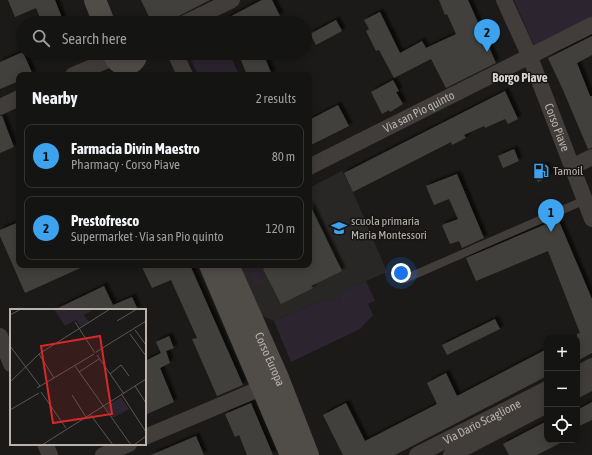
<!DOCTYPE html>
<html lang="en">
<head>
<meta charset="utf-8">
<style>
  body { margin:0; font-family:"Asap Condensed",sans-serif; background:#212121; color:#f1f3f6 }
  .controls { position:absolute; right:12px; bottom:12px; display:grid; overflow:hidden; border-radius:8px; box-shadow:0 2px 10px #0003 }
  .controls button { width:36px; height:36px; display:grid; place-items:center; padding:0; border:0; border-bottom:1px solid #333; background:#141413; color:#f1f3f6; font:20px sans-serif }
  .you { position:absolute; left:401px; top:273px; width:14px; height:14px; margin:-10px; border:3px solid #fff; border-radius:50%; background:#1a73e8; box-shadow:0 0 0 6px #1a73e833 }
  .badge { display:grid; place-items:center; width:26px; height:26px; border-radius:50%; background:#3da3ee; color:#111; font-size:13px; font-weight:700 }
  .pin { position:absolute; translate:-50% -33px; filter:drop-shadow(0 1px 2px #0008) }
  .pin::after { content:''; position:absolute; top:21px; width:14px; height:12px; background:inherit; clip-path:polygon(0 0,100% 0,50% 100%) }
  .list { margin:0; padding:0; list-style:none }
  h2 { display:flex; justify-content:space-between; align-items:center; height:52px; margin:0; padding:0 16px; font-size:17px }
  h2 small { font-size:13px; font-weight:400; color:#9d9ea0 }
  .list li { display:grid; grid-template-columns:26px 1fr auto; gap:12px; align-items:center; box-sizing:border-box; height:64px; margin:0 8px 8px; padding:0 8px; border:1px solid #333; border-radius:8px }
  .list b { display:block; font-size:15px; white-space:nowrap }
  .list p { margin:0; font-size:13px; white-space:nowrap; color:#9d9ea0 }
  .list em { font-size:13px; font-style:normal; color:#9d9ea0 }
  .icon { flex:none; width:22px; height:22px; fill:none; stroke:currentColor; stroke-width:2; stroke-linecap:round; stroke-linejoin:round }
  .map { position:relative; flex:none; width:592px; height:455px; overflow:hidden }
  .search { position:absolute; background:#141413; box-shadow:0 2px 10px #0003; left:16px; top:16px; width:296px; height:44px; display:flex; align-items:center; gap:10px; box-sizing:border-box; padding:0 14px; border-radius:22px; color:#9d9ea0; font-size:15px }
  .panel { position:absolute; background:#141413; box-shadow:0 2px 10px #0003; left:16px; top:72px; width:296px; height:196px; border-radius:8px }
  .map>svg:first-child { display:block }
  .built { fill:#282725 }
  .green { fill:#2c242e }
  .building { fill:#42403e; filter:url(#shadow) }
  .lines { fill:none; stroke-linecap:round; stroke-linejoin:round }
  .service { stroke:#403d3a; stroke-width:8 }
  .minor { stroke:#403d3a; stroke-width:16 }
  .secondary { stroke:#504c48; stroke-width:22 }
  .labels { text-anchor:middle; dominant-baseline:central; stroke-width:3; stroke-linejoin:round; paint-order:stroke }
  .street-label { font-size:12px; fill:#bab2ab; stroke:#161514 }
  .poi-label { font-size:12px; fill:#bab2ab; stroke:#161514; text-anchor:start }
  .neighbourhood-label { font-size:13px; font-weight:bold; fill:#d6d1cc; stroke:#161514 }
  .inset-road { fill:none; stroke:#5b5753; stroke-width:1 }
  .view { fill:#d62828; fill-opacity:0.15; stroke:#d62828; stroke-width:2 }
  .inset-edge { fill:none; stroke:#bab2ab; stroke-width:2 }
</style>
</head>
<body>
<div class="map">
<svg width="592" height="455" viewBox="0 0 592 455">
  <defs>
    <filter id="shadow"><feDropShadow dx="3.5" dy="-3.5" stdDeviation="1" flood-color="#0009"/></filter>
  </defs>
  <rect width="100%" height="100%" fill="#1b1a19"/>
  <path class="built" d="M 342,171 L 353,192 L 387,272 L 343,291 L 339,302 L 327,298 L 274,321 L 262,316 L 240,265 L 309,265 L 309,188 Z"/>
  <g class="green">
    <path d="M 514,0 L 592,0 L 592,19 L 535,48 Z"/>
    <path d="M 188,53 L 229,53 L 239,75 L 198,75 Z"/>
    <path d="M 244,265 L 259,265 L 265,282 L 254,287 Z"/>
    <path d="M 366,281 L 375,301 L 368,304 L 373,315 L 360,329 L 291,362 L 274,321 L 327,298 L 339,302 L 342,291 Z"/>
  </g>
  <g class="building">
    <path d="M 8,0 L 55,0 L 64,23 L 42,23 L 36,8 L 15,17 Z"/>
    <path d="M 141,0 L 210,0 L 165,23 L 152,23 Z"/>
    <path d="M 262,0 L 272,0 L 280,16 L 266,23 L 218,23 Z"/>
    <path d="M 439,0 L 468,0 L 496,63 L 446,88 L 431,59 L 394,78 L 379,50 L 376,51 L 366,31 L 369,29 L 364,20 L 380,12 L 400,53 L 422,41 L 426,48 L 456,34 L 447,14 L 445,15 Z"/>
    <path d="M 336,20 L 342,31 L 316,45 L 310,34 Z"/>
    <path d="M 592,36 L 592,55 L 577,63 L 590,96 L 592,96 L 592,148 L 588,149 L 563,90 L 548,58 Z"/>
    <path d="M 23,52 L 33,75 L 19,75 L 19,81 L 0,89 L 0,62 Z"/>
    <path d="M 238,53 L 263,53 L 272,75 L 247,75 Z"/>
    <path d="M 393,80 L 399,91 L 396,92 L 403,104 L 390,112 L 389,110 L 382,114 L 371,92 Z"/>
    <path d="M 505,91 L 518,119 L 508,124 L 505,119 L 485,128 L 484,126 L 464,135 L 466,138 L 452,145 L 451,142 L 353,192 L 344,173 Z"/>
    <path d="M 338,105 L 349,126 L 309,146 L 309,120 Z"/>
    <path d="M 0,116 L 2,116 L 14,147 L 0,153 Z"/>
    <path d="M 514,149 L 519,161 L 503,168 L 498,156 Z"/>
    <path d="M 545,165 L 550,176 L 538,182 L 533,171 Z"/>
    <path d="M 457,174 L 484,238 L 462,248 L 459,241 L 450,244 L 442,225 L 458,219 L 449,199 L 434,205 L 426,186 Z"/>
    <path d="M 309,203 L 342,271 L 311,286 L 313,288 L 281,304 L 263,269 L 270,265 L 309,265 Z"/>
    <path d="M 558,219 L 592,299 L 592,353 L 577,361 L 577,334 L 580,333 L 548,251 L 476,281 L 466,258 Z"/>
    <path d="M 19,222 L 19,265 L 87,265 L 25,293 L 0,236 L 0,230 Z"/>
    <path d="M 141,265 L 190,265 L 243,385 L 217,396 L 192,339 L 197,338 L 171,280 L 152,288 Z"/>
    <path d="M 104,286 L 113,305 L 132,297 L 138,310 L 54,310 Z"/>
    <path d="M 495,319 L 500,329 L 447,355 L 442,345 Z"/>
    <path d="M 169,336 L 174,348 L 166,351 L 170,363 L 160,368 L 174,402 L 145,415 L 145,361 L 161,353 L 156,342 Z"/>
    <path d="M 547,349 L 547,376 L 395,455 L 343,455 L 323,415 L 346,403 L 365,441 L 437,404 L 427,383 L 446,373 L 457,396 Z"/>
    <path d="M 592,402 L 592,420 L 577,427 L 577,410 Z"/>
    <path d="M 251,403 L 273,455 L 247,455 L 239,435 L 235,437 L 225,414 Z"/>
    <path d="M 547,421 L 547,440 L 566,440 L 537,455 L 509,455 L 503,444 Z"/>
    <path d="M 196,436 L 204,455 L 151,455 Z"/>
  </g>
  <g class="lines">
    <path class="service" d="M 405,279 L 585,200"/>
    <g class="minor">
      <path id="s1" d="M 504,0 L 530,57 L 592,219"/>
      <path d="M 185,23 L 232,0"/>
      <path d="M 175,53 L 185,75"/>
      <path d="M 73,75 L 115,57"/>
      <path d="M 0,107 L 19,98"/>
      <path id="s2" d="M 309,167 L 592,25"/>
      <path d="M 572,167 L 592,157"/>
      <path d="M 0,336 L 11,364"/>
      <path d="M 577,374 L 592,366"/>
      <path d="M 577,390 L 592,382"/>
      <path d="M 145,437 L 261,388"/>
      <path d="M 45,444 L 50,455"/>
      <path d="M 103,455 L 129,444"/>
      <path id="s3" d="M 417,455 L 547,389"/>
      <path d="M 451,455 L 547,405"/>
    </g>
    <g class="secondary">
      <path d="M 95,0 L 104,23"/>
      <path d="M 114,53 C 116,68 135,68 137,53"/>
      <path d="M 210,265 L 291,455"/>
      <path id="s4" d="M 228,265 L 278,378 L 308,455"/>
    </g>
  </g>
  <defs>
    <symbol id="fuel-bare" viewBox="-9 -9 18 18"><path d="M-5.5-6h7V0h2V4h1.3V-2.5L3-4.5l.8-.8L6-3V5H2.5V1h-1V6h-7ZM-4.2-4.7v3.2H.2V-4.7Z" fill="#3da3ee" stroke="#161514" stroke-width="2.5" paint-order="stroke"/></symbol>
    <symbol id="school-bare" viewBox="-9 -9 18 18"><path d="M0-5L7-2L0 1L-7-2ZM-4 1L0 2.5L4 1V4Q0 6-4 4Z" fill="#3da3ee" stroke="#161514" stroke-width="2.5" paint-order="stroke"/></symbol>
  </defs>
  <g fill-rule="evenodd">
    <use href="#fuel-bare" x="530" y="160" width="22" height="22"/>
    <use href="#school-bare" x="328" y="217" width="22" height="22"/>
  </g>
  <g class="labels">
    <g class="street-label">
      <text stroke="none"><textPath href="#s2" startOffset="123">Via san Pio quinto</textPath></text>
      <text stroke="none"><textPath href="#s1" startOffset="138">Corso Piave</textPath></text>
      <text stroke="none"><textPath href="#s4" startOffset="103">Corso Europa</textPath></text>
      <text stroke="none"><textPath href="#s3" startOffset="73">Via Dario Scaglione</textPath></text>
    </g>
    <g class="poi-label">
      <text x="553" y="171">Tamoil</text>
      <text x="351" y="221">scuola primaria<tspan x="351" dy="14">Maria Montessori</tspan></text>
    </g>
    <g class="neighbourhood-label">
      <text x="520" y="77">Borgo Piave</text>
    </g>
  </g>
  <g transform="translate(10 309)">
    <rect width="136" height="136" fill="#1b1a19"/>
    <path d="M 44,0 L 84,0 L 74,6 L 79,13 L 71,18 L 66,11 L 55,17 ZM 111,88 L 119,100 L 103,109 L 95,98 Z" fill="#2c242e"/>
    <path class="inset-road" d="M 0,6 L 11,0M 107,12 L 127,0M 65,13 L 85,44M 125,21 L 136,36M 120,25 L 136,47M 0,37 L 30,77M 86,43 L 136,12M 29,45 L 44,69M 87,46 L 114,85M 65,57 L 121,136M 69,63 L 89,50M 100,65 L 111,56 L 119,67M 0,73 L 29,45 L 100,0M 125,77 L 136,94M 27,79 L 84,45M 31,83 L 56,119M 62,86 L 76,108M 112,86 L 136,123M 0,101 L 29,84M 80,105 L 103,136M 32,136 L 136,70M 124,136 L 136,127"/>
    <path class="view" d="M 90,27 L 102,105 L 43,114 L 31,37 Z"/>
    <rect width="136" height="136" class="inset-edge"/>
  </g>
</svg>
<div class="controls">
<button>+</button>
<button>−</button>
<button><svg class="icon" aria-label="locate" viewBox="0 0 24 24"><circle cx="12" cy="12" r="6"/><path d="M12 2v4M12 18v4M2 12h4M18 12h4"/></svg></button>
</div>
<div class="you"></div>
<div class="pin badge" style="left:551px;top:232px">1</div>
<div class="pin badge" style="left:487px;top:52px">2</div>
<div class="search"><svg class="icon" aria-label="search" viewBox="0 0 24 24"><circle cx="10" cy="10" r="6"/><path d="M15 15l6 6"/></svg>Search here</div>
<section class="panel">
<h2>Nearby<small>2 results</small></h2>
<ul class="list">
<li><span class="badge">1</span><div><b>Farmacia Divin Maestro</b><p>Pharmacy · Corso Piave</p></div><em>80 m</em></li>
<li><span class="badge">2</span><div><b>Prestofresco</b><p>Supermarket · Via san Pio quinto</p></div><em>120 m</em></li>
</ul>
</section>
</div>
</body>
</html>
